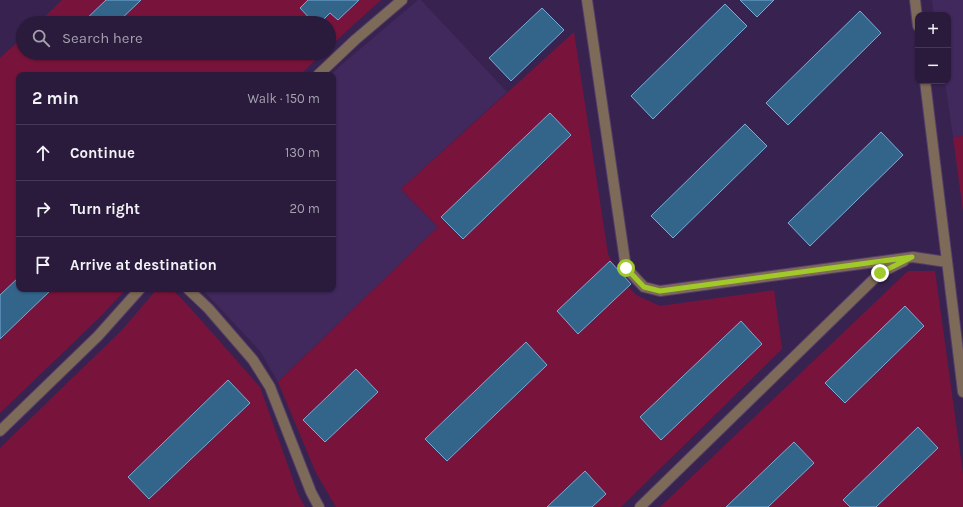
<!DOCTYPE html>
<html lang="en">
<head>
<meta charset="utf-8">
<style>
  body { margin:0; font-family:Karla,sans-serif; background:#322343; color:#f1f3f6 }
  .controls { position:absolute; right:12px; top:12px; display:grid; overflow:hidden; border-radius:8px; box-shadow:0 1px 3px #0004 }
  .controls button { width:36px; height:36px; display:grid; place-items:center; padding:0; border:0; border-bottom:1px solid #463856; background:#2a1a3c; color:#f1f3f6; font:20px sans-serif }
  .stop { position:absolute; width:12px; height:12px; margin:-9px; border:3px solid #a1c92a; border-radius:50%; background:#fff }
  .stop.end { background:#a1c92a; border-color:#fff; box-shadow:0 1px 4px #0008 }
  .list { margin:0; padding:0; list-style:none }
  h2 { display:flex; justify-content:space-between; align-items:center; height:52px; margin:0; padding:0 16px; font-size:17px }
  h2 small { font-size:13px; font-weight:400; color:#a5a1af }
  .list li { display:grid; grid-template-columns:26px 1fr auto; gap:12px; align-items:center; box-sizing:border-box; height:56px; padding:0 16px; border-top:1px solid #463856 }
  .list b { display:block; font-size:15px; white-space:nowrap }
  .list em { font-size:13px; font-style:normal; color:#a5a1af }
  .icon { flex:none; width:22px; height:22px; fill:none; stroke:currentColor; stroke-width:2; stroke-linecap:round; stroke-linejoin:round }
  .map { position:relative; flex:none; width:963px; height:507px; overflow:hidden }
  .search { position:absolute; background:#2a1a3c; box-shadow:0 1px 3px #0004; left:16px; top:16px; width:320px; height:44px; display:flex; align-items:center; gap:10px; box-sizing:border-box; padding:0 14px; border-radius:22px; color:#a5a1af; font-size:15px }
  .panel { position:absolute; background:#2a1a3c; box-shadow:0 1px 3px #0004; left:16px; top:72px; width:320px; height:220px; border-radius:8px }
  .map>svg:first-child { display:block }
  .built { fill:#41285d }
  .green { fill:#78143b }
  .building { fill:#33658b; stroke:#78acd6 }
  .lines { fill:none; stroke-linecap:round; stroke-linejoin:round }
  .street-casing { stroke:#523e68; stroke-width:12 }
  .street { stroke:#7e6a58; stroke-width:10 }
  .route { stroke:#a1c92a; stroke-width:5 }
</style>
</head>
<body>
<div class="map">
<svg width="963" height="507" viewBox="0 0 963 507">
  <rect width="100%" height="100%" fill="#382350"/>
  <g class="built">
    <path d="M 418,0 L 421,0 L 507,92 L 401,189 L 438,227 L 278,382 L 260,351 L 202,289 L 333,289 L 333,75 L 331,75 L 340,66 Z"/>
    <path d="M 932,0 L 963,0 L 963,136 L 953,137 L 945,81 L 948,81 L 948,15 L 934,15 Z"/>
  </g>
  <g class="green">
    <path d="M 62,0 L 381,0 L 329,47 L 329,23 L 38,23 Z"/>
    <path d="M 574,32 L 608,254 L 619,276 L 636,295 L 660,306 L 774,290 L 782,349 L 621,507 L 336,507 L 316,473 L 278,382 L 438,227 L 401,189 Z"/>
    <path d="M 23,37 L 23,53 L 322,53 L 300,75 L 19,75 L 19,289 L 126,289 L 101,316 L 0,413 L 0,58 Z"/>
    <path d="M 963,136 L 963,211 L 953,137 Z"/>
    <path d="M 908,271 L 935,271 L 963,474 L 963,507 L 660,507 Z"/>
    <path d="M 157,289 L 172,289 L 192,310 L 260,387 L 298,494 L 305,507 L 0,507 L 0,448 L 122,330 Z"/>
  </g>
  <g class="building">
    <path d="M 106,0 L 141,0 L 117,23 L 82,23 Z"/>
    <path d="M 308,0 L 359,0 L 338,20 L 330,13 L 320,23 L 314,23 L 300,8 Z"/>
    <path d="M 740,0 L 774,0 L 757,17 Z"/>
    <path d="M 725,4 L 747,26 L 653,119 L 631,96 Z"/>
    <path d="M 542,8 L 564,30 L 511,81 L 489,58 Z"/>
    <path d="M 860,11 L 881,33 L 788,125 L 766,103 Z"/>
    <path d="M 550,113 L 571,135 L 463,239 L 441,217 Z"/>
    <path d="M 745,124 L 767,146 L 673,238 L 651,216 Z"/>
    <path d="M 881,132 L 903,155 L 810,246 L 788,223 Z"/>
    <path d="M 610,261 L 631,284 L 578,334 L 557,311 Z"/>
    <path d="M 19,277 L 19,289 L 52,289 L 0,339 L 0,295 Z"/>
    <path d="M 905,306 L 924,326 L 845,403 L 825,383 Z"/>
    <path d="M 741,321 L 762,344 L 661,440 L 640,417 Z"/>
    <path d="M 526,342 L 547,365 L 447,461 L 425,439 Z"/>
    <path d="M 356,369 L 378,392 L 325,442 L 303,420 Z"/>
    <path d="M 228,380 L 250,403 L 149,499 L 128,477 Z"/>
    <path d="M 918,427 L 938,448 L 876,507 L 850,507 L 843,500 Z"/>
    <path d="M 794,442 L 814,463 L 768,507 L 726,507 Z"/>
    <path d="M 585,471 L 606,494 L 592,507 L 547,507 Z"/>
  </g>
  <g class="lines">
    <defs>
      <g id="street">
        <path d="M 587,0 L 626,268 L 644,287 L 660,291 L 913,257 L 947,262"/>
        <path d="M 915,0 L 918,26"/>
        <path d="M 318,75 L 355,40 L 402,0"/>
        <path d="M 925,81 L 963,392"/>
        <path d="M 188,289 L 208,308 L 253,360 L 270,387 L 311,492 L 319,507"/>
        <path d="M 0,431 L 98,336 L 140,289"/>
        <path d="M 640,507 L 880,273 L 904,261"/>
      </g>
    </defs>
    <use href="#street" class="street-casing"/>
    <use href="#street" class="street"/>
  </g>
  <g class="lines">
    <path class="route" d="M 626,268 L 644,287 L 660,291 L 912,257 L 880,273"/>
  </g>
</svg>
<div class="controls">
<button>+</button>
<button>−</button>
</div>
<div class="stop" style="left:626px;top:268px"></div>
<div class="stop end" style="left:880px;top:273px"></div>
<div class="search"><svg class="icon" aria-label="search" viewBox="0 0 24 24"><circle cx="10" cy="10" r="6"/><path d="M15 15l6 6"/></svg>Search here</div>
<section class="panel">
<h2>2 min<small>Walk · 150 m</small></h2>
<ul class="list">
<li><svg class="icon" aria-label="ahead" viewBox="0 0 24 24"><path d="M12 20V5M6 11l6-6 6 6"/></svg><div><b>Continue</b></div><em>130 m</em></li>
<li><svg class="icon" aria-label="right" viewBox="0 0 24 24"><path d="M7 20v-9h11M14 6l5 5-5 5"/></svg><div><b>Turn right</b></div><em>20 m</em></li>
<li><svg class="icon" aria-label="arrive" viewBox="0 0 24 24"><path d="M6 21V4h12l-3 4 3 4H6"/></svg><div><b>Arrive at destination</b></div></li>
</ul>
</section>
</div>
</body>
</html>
